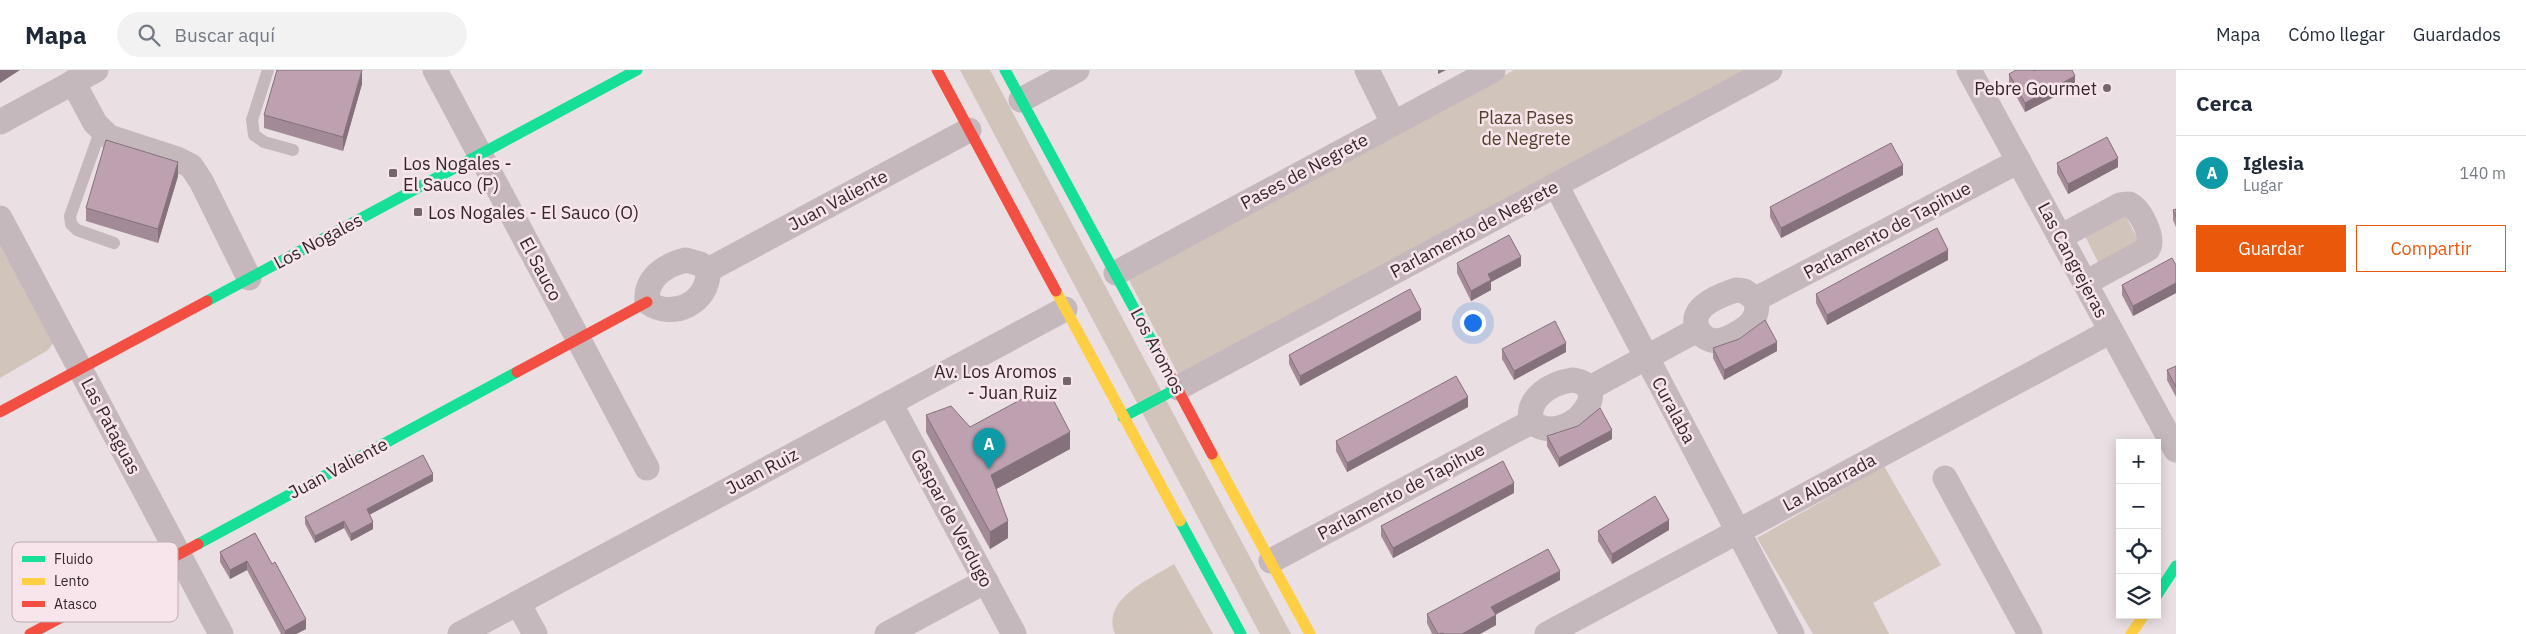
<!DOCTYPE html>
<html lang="es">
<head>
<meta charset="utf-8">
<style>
  body { margin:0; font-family:"IBM Plex Sans",sans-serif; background:#f2f2f3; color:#1f2937 }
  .controls { position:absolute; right:15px; bottom:15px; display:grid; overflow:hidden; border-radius:0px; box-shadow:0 2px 12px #0003 }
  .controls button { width:45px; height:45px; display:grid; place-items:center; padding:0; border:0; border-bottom:1px solid #e0e1e3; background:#fff; color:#1f2937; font:25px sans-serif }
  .you { position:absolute; left:1472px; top:252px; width:18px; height:18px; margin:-12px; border:4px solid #fff; border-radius:50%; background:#1a73e8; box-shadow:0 0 0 8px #1a73e833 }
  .badge { display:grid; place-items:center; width:32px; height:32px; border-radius:50%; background:#ea580c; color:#fff; font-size:16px; font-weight:700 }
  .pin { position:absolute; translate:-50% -41px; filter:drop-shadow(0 1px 2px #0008) }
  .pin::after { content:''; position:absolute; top:26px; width:18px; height:15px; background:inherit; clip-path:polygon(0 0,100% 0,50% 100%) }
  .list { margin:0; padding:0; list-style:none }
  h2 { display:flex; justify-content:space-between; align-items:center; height:65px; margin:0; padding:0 20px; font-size:21px }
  h2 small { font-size:16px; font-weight:400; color:#747a83 }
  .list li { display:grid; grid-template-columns:32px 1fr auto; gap:15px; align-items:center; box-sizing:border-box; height:75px; padding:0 20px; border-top:1px solid #e0e1e3 }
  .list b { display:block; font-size:19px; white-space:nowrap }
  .list p { margin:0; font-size:16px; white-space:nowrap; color:#747a83 }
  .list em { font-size:16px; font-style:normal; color:#747a83 }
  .actions { display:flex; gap:10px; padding:15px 20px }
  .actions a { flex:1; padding:11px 0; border:1px solid #ea580c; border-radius:0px; text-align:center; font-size:18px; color:#ea580c }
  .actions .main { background:#ea580c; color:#fff }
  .icon { flex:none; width:28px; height:28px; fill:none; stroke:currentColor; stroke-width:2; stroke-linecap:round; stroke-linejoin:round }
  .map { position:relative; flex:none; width:2176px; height:564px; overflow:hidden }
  header { display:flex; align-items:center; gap:30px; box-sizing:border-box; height:70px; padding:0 25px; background:#fff; border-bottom:1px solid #e0e1e3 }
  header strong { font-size:24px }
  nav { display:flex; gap:28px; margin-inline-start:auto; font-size:18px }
  .search { width:350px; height:45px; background:#f2f2f3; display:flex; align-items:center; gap:12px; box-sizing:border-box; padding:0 18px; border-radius:28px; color:#747a83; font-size:19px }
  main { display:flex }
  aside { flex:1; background:#fff }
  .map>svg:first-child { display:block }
  .green { fill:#d1c4bb }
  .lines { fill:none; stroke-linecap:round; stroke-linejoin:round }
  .lane { stroke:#c4b8bc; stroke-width:12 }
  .street { stroke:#c4b8bc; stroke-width:25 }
  .fast { stroke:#16e098; stroke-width:11 }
  .slow { stroke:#ffcf43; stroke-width:11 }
  .jam { stroke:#f24e42; stroke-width:11 }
  .wall { fill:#a38a97 }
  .shaded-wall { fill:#84717b }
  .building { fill:#bda1b0; stroke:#84717b }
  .poi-dot { fill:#73676c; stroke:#f8e5eb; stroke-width:2 }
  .labels { text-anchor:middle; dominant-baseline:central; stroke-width:5; stroke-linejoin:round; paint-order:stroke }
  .poi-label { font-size:18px; fill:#33272d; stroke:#f8e5eb; text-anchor:end }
  .park-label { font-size:18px; fill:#50402c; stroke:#f8e5eb }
  .street-label { font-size:18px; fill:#33272d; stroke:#f8e5eb }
  .key { fill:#f8e5eb; stroke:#bdacb2; stroke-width:1 }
  .key-label { font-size:14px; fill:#33272d }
</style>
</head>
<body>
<header>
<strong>Mapa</strong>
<div class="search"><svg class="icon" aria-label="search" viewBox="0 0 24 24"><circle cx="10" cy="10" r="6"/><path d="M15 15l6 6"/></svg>Buscar aquí</div>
<nav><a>Mapa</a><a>Cómo llegar</a><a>Guardados</a></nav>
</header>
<main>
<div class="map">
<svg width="2176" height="564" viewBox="0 0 2176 564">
  <rect width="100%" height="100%" fill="#eadfe2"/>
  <g class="green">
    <path d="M 960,0 L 990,0 L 1291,564 L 1260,564 Z"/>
    <path d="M 1514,0 L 1753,0 L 1179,306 L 1128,208 Z"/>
    <path d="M 2124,143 L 2142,177 L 2101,198 L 2084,164 Z"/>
    <path d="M 0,161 L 53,273 L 48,280 L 0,308 Z"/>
    <path d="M 1884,396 L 1941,495 L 1873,533 L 1889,564 L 1813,564 L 1757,468 Z"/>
    <path d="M 1174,494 L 1213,564 L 1115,564 C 1101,528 1151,509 1174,494 Z"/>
  </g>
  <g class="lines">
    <g class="lane">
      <path d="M 268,0 L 252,50 L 254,65 L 264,72 L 293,80"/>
      <path d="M 101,59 L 70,146 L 71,154 L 77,160 L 114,173"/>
    </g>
    <g class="street">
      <path d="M 435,0 L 647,398"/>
      <path d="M 1367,0 L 1393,53"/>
      <path d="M 1969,0 L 2176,380"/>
      <path d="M 73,12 L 95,53 L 109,67 L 177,89 L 191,96 L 201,111 L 249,208"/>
      <path d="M 1021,30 L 1077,0"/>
      <path d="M 0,52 L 96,0"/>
      <path d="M 1556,115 L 1792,564"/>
      <path d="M 0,148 L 221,564"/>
      <path d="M 2060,167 L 2120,135 L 2129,134 C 2140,139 2155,168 2148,179 L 2085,213"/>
      <path d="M 686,190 L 700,194 L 708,200 C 710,232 673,251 647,232 C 645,209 664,195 686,190 Z"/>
      <path d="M 708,200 L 969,60"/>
      <path d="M 1116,203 L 1493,0"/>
      <path d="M 1736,220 L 1744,221 L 1756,229 C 1759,244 1754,253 1741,261 C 1734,265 1725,271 1716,271 C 1701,270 1690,254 1699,241 C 1706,231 1724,224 1736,220 Z"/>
      <path d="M 1756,229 L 2019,91"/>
      <path d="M 1572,310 C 1618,315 1568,380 1531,352 C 1526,328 1551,313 1572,310 Z"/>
      <path d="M 1178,318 L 1770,0"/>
      <path d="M 1590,318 L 1697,260"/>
      <path d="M 890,333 L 1014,564"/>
      <path d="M 1945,408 L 2030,564"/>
      <path d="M 1271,491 L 1531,352"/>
      <path d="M 518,533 L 535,564"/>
      <path d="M 460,564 L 1065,239"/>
      <path d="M 887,564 L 986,511"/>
      <path d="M 1547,564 L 2111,261"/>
    </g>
    <g class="fast">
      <path d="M 1005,0 L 1155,277"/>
      <path d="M 207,231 L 637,0"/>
      <path d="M 1123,347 L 1178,318"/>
      <path d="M 1180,451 L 1241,564"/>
      <path d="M 198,474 L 517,302"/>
      <path d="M 2157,525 L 2176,496"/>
    </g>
    <g class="slow">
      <path d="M 1056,221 L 1180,451"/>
      <path d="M 1212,384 L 1310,564"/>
      <path d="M 2131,564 L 2144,545"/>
    </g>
    <g class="jam">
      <path d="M 937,0 L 1056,221"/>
      <path d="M 1155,277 L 1212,384"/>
      <path d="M 517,302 L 647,232"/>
      <path d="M 0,342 L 207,231"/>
      <path d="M 30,564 L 198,474"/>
    </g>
  </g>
  <g class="wall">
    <path d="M 2034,1 L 2075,16 L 2025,42 L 2009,13 L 2009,4 Z"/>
    <path d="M 362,14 L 343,81 L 264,58 L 264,45 Z"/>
    <path d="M 2057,93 L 2118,97 L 2068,124 L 2057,103 Z"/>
    <path d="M 1903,105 L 1781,168 L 1770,147 L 1770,137 Z"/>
    <path d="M 178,106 L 158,173 L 86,151 L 86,138 Z"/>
    <path d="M 2176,139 L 2176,157 L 2173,150 L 2173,140 Z"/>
    <path d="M 1948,190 L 1827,255 L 1816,233 L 1816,224 Z"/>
    <path d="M 1457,193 L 1521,196 L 1491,212 L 1491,220 L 1471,231 L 1457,203 Z"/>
    <path d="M 2176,195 L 2176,223 L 2133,246 L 2122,225 L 2122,215 Z"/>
    <path d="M 1421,250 L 1300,316 L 1289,294 L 1289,285 Z"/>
    <path d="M 1713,278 L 1777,281 L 1724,310 L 1713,288 Z"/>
    <path d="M 1502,279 L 1566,282 L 1514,310 L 1502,289 Z"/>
    <path d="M 2176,296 L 2176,327 L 2167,310 L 2167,300 Z"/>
    <path d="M 1468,337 L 1347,402 L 1336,381 L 1336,371 Z"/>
    <path d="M 926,345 L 970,357 L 1070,379 L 996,419 L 1008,468 L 990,479 L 926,362 Z"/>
    <path d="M 1547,366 L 1612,369 L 1559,397 L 1547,376 Z"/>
    <path d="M 433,411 L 369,445 L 373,459 L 351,471 L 344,458 L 315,473 L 305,454 L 305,447 Z"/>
    <path d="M 1514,423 L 1393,488 L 1381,466 L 1381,456 Z"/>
    <path d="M 1669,460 L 1612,494 L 1598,471 L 1598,461 Z"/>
    <path d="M 255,463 L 306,559 L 296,564 L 281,564 L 247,500 L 230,509 L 220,492 L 220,482 Z"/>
    <path d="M 1560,510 L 1495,545 L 1496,555 L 1480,564 L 1432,564 L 1427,553 L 1427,544 Z"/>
  </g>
  <g class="shaded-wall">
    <path d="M 0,0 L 20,0 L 0,13 Z"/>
    <path d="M 362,0 L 362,14 L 343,81 L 343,67 Z"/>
    <path d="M 1438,0 L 1446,0 L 1438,4 Z"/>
    <path d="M 2075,6 L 2075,16 L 2025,42 L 2025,33 Z"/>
    <path d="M 2118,88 L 2118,97 L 2068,124 L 2068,114 Z"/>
    <path d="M 178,92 L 178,106 L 158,173 L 158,159 Z"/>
    <path d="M 1903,95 L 1903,105 L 1781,168 L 1781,158 Z"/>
    <path d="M 1948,180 L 1948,190 L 1827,255 L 1827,245 Z"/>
    <path d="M 1521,187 L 1521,196 L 1491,212 L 1491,220 L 1471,231 L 1471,221 L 1488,204 Z"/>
    <path d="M 2176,213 L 2176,223 L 2133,246 L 2133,236 Z"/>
    <path d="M 1421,240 L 1421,250 L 1300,316 L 1300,306 Z"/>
    <path d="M 1777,272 L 1777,281 L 1724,310 L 1724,300 Z"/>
    <path d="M 1566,273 L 1566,282 L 1514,310 L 1514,301 Z"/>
    <path d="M 1468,327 L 1468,337 L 1347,402 L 1347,393 Z"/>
    <path d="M 1612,360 L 1612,369 L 1559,397 L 1559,388 Z"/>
    <path d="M 1070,362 L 1070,379 L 991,422 L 991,405 Z"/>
    <path d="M 433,404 L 433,411 L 367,446 L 367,439 Z"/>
    <path d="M 1514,413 L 1514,423 L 1393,488 L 1393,478 Z"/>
    <path d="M 1669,450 L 1669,460 L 1612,494 L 1612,484 Z"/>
    <path d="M 344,451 L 344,458 L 315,473 L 315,466 Z"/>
    <path d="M 1008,451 L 1008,468 L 990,479 L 990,462 Z"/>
    <path d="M 373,452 L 373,459 L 351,471 L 351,464 Z"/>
    <path d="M 247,491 L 247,500 L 230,509 L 230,500 Z"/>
    <path d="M 1560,501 L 1560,510 L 1491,547 L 1491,537 Z"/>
    <path d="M 1496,545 L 1496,555 L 1480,564 L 1462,564 Z"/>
    <path d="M 306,549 L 306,559 L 296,564 L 285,564 L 285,561 Z"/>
  </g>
  <g class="building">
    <path d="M 277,0 L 362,0 L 343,67 L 264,45 Z"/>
    <path d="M 2016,0 L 2034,0 L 2034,1 L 2036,0 L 2072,0 L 2075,6 L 2025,33 L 2009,4 Z"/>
    <path d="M 2107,67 L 2118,88 L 2068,114 L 2057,93 Z"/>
    <path d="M 106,70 L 178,92 L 158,159 L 86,138 Z"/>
    <path d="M 1891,73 L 1903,95 L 1781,158 L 1770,137 Z"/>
    <path d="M 2176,139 L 2176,147 L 2173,140 Z"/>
    <path d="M 1937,158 L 1948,180 L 1827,245 L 1816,224 Z"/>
    <path d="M 1509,165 L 1521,187 L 1488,204 L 1491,210 L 1471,221 L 1457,193 Z"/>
    <path d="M 2172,188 L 2176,195 L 2176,213 L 2133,236 L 2122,215 Z"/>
    <path d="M 1410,219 L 1421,240 L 1300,306 L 1289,285 Z"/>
    <path d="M 1765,250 L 1777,272 L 1724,300 L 1713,278 L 1739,269 Z"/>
    <path d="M 1555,251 L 1566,273 L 1514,301 L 1502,279 Z"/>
    <path d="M 2176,296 L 2176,317 L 2167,300 Z"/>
    <path d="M 1456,306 L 1468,327 L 1347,393 L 1336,371 Z"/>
    <path d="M 1046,316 L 1070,362 L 991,405 L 1008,451 L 990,462 L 926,345 L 951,336 L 970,357 Z"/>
    <path d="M 1600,338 L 1612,360 L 1559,388 L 1547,366 L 1578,356 Z"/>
    <path d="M 423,385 L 433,404 L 367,439 L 373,452 L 351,464 L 344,451 L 315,466 L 305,447 Z"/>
    <path d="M 1503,391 L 1514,413 L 1393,478 L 1381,456 Z"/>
    <path d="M 1655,426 L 1669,450 L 1612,484 L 1598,461 Z"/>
    <path d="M 255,463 L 272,494 L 275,492 L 306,549 L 285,561 L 247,491 L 230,500 L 220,482 Z"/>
    <path d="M 1548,479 L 1560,501 L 1491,537 L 1496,545 L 1462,564 L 1443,564 L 1443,563 L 1438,564 L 1427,544 Z"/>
  </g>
  <g class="poi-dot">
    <circle cx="2107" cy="18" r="5"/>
    <rect x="388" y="98" width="10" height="10" rx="2.5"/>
    <rect x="413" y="137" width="10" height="10" rx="2.5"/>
    <rect x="1062" y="306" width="10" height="10" rx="2.5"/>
  </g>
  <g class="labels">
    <g class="poi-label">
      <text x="2097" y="18">Pebre Gourmet</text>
      <text x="403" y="93" text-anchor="start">Los Nogales -<tspan x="403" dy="21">El Sauco (P)</tspan></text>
      <text x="428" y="142" text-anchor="start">Los Nogales - El Sauco (O)</text>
      <text x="1057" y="301">Av. Los Aromos<tspan x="1057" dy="21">- Juan Ruiz</tspan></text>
    </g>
    <g class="park-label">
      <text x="1526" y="47">Plaza Pases<tspan x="1526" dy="21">de Negrete</tspan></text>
    </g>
    <g class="street-label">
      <text transform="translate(1304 101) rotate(-28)">Pases de Negrete</text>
      <text transform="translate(838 130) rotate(-28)">Juan Valiente</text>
      <text transform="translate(1474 159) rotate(-28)">Parlamento de Negrete</text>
      <text transform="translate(1887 160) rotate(-28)">Parlamento de Tapihue</text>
      <text transform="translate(318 171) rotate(-28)">Los Nogales</text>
      <text transform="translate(2073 190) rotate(62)">Las Cangrejeras</text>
      <text transform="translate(541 199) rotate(62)">El Sauco</text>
      <text transform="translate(1158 281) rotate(62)">Los Aromos</text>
      <text transform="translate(1674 340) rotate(62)">Curalaba</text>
      <text transform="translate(111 356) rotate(62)">Las Pataguas</text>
      <text transform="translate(338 398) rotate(-28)">Juan Valiente</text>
      <text transform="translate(762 401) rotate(-28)">Juan Ruiz</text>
      <text transform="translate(1829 412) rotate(-28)">La Albarrada</text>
      <text transform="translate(1401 421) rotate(-28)">Parlamento de Tapihue</text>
      <text transform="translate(952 448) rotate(62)">Gaspar de Verdugo</text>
    </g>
  </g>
  <rect x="12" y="472" width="166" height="80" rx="8" class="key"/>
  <rect x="22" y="486" width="23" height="6" fill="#16e098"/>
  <rect x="22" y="508" width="23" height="7" fill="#ffcf43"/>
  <rect x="22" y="531" width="23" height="6" fill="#f24e42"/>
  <g class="key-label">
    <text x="54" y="494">Fluido</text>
    <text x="54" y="516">Lento</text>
    <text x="54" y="539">Atasco</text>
  </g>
</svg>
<div class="controls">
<button>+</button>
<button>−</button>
<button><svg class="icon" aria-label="locate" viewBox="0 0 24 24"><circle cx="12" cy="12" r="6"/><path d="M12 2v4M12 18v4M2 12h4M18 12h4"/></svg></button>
<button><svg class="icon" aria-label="layers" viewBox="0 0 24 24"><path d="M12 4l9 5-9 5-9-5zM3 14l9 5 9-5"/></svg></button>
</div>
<div class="you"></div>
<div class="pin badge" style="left:989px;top:399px;background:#0f9aa8">A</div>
</div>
<aside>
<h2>Cerca<small></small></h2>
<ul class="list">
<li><span class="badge" style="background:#0f9aa8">A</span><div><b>Iglesia</b><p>Lugar</p></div><em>140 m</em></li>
</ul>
<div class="actions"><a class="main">Guardar</a><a>Compartir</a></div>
</aside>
</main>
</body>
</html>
